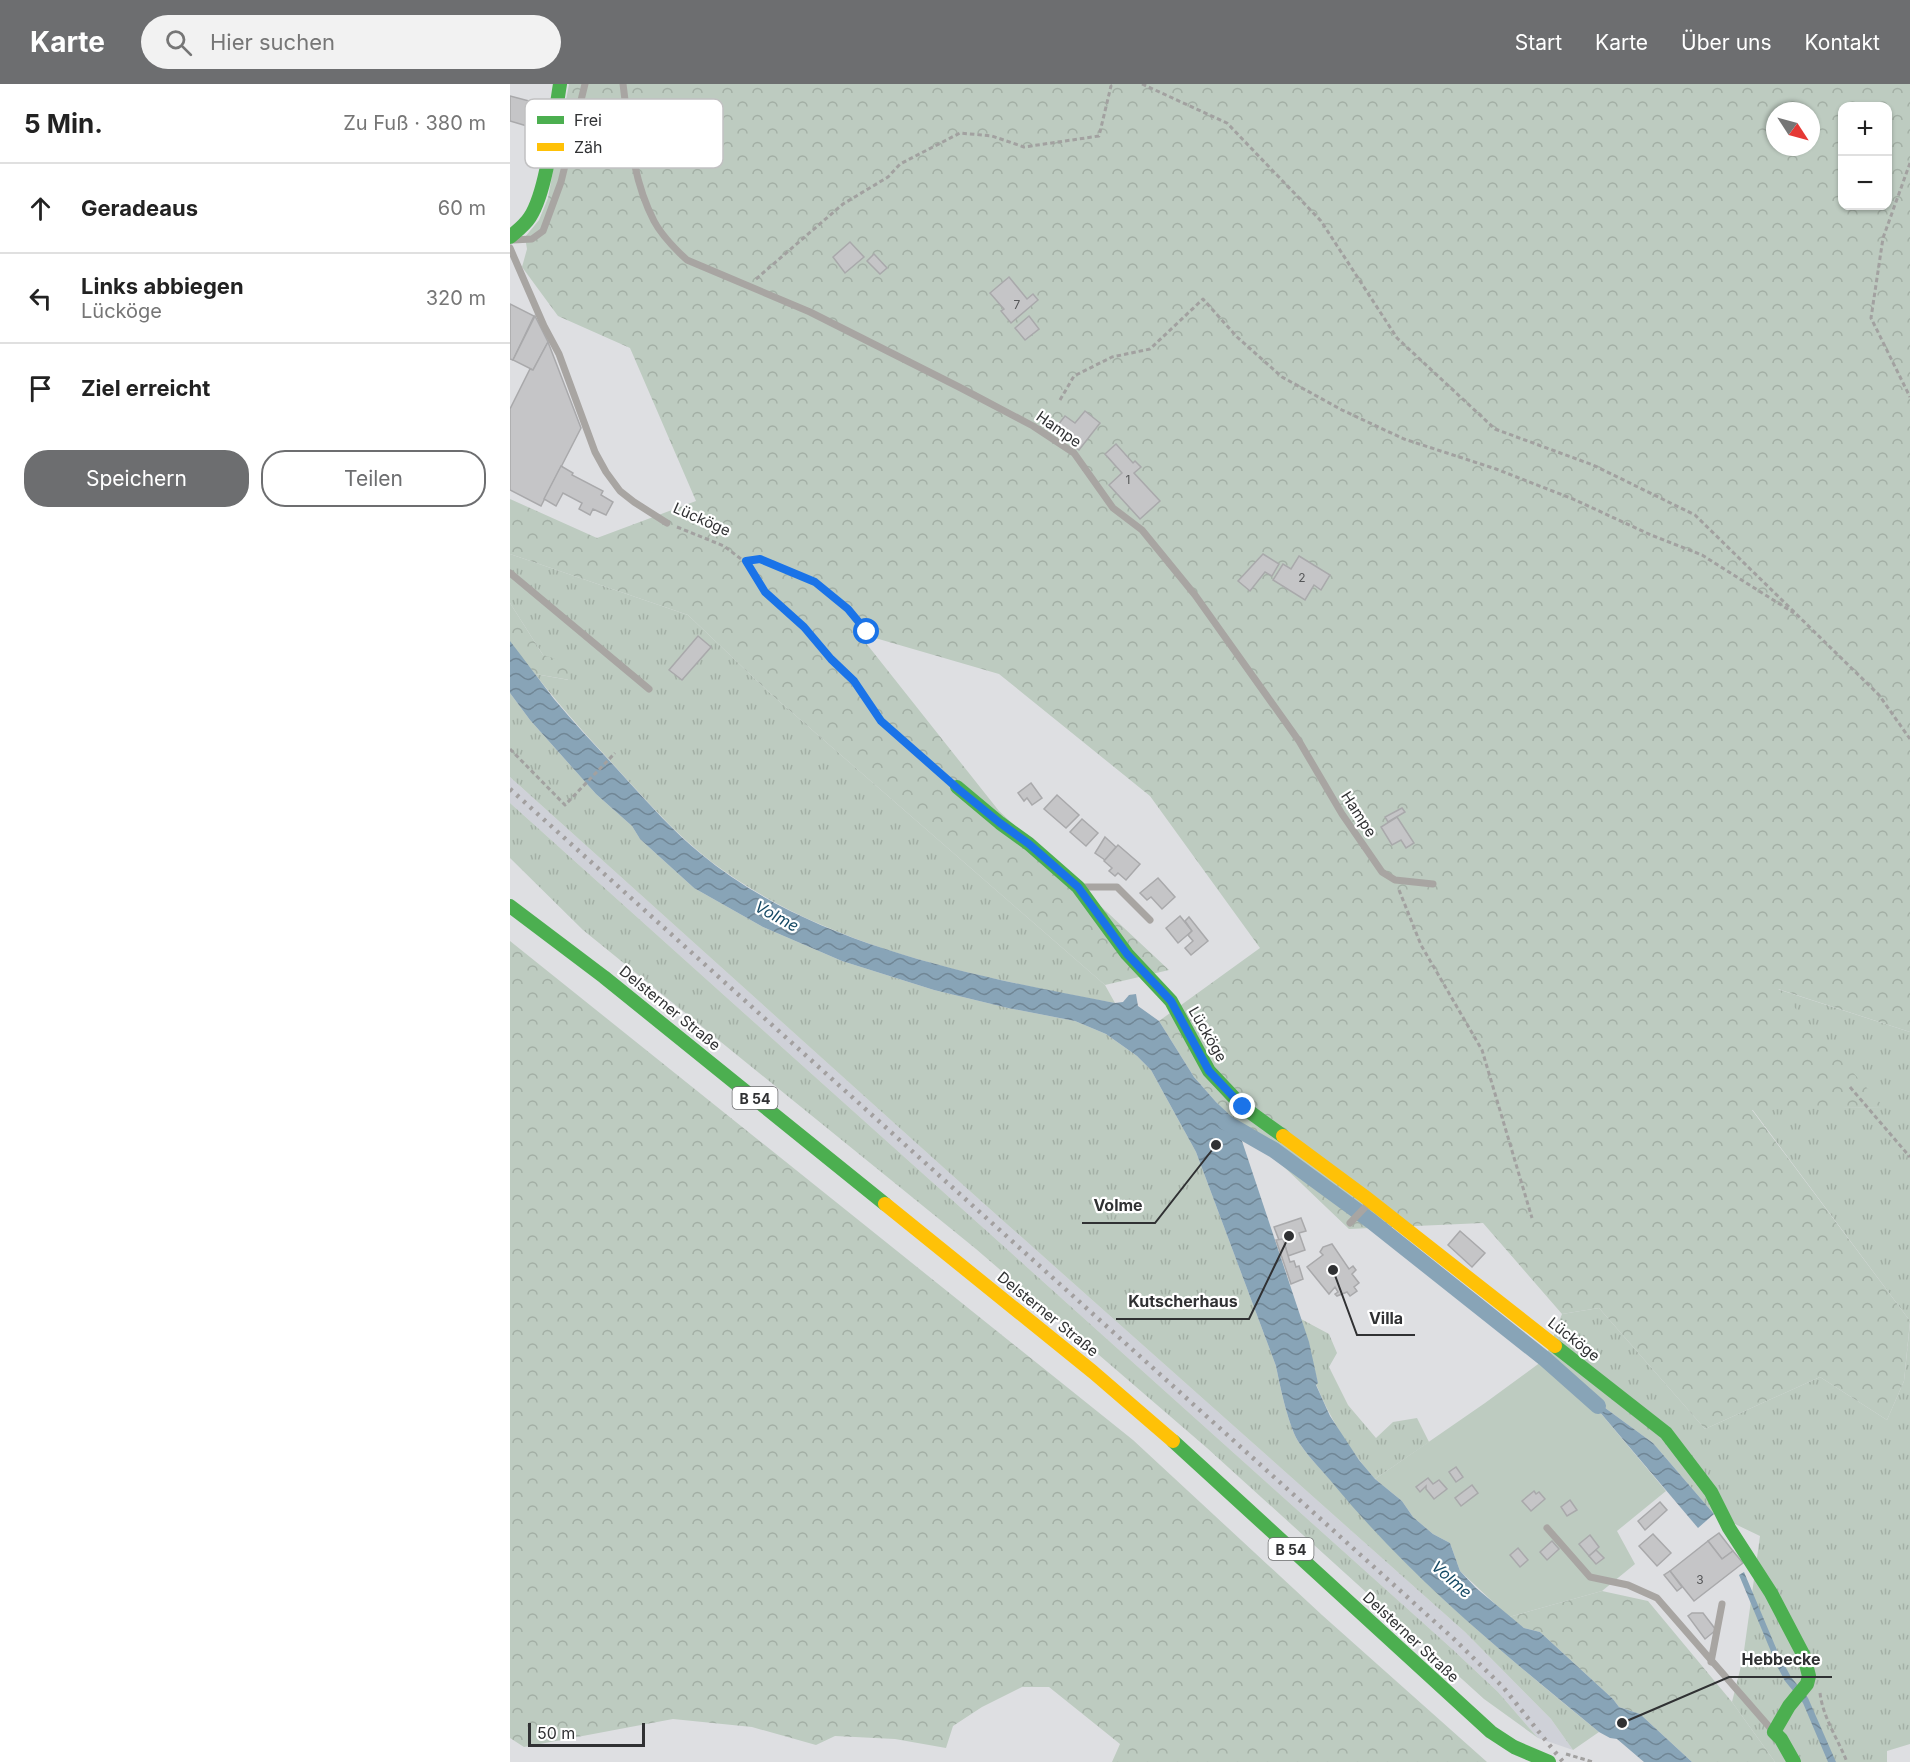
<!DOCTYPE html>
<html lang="de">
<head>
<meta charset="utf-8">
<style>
  body { margin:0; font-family:Inter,sans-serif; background:#f2f2f2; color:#222 }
  .controls { position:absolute; right:18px; top:18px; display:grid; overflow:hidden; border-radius:12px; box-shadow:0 2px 4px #0004 }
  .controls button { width:54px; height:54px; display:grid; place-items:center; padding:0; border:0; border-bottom:2px solid #e0e0e0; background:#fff; color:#222; font:30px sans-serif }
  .compass { position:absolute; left:1256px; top:18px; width:54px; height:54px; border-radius:50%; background:#fff; box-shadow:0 2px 4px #0004; rotate:126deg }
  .scale { position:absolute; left:18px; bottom:15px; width:117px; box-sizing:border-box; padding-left:6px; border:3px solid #303133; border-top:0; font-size:16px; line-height:21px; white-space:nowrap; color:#303133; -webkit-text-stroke:4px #fff; paint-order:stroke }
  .stop { position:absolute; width:18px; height:18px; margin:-14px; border:4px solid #1a73e8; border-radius:50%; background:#fff }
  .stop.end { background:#1a73e8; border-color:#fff; box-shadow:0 2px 6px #0008 }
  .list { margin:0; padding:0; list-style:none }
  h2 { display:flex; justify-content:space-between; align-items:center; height:78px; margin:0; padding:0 24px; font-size:26px }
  h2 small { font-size:20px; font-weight:400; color:#767676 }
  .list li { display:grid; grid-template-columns:39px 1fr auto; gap:18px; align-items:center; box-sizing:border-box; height:90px; padding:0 24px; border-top:2px solid #e0e0e0 }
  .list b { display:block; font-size:22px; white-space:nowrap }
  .list p { margin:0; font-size:20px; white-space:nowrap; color:#767676 }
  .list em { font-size:20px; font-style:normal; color:#767676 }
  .actions { display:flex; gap:12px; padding:18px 24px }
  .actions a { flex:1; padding:14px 0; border:2px solid #6d6e70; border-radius:24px; text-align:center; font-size:21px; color:#6d6e70 }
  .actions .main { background:#6d6e70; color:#fff }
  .icon { flex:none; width:33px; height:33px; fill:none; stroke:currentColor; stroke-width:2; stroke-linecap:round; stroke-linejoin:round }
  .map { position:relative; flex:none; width:1400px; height:1678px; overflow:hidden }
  header { display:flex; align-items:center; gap:36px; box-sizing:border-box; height:84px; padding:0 30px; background:#6d6e70; color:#fff }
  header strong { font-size:28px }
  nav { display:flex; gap:33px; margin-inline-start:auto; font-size:21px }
  .search { width:420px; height:54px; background:#f2f2f2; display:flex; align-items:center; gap:15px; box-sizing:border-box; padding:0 21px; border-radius:33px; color:#767676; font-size:22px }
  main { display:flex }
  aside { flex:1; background:#fff }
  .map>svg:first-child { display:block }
  .built { fill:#cfd1d8 }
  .grass { fill:url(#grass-tufts) }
  .forest { fill:url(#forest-crowns); fill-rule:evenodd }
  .garden { fill:#bdcbc0 }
  .water { fill:url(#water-waves) }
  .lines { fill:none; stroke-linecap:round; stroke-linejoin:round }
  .canal { stroke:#88a4b7; stroke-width:16 }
  .building { fill:#c5c5c7; stroke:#a9a9ab; stroke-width:1.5 }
  .path { stroke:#a2a1a0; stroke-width:3; stroke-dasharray:4.5 3; stroke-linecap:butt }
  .lane { stroke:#a8a5a2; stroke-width:7 }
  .fast { stroke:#4caf50; stroke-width:14 }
  .slow { stroke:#ffc107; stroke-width:14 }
  .rail { stroke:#a29f9f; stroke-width:4.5; stroke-dasharray:3 6; stroke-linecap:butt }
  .route { stroke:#1a73e8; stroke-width:8 }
  .labels { text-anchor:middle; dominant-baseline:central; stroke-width:4.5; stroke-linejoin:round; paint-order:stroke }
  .number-label { font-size:12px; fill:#555658 }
  .shield { fill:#fff; stroke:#6e6f70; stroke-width:1.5 }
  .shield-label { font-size:14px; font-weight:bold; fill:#303133 }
  .street-label { font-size:15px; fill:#303133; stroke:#fff }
  .water-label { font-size:16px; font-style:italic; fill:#164a65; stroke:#fff }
  .key { fill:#fff; stroke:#c1c1c2; stroke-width:1.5 }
  .key-label { font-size:16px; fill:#303133 }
  .leader { fill:none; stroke:#303133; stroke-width:2 }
  .callout-dot { fill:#303133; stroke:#fff; stroke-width:2 }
  .callout-label { font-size:16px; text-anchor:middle; font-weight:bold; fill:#303133; stroke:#fff; stroke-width:4.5; stroke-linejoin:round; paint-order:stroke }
</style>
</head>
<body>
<header>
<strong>Karte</strong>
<div class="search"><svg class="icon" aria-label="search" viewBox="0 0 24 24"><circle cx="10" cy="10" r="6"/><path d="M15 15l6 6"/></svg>Hier suchen</div>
<nav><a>Start</a><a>Karte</a><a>Über uns</a><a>Kontakt</a></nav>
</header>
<main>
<aside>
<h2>5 Min.<small>Zu Fuß · 380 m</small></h2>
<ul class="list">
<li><svg class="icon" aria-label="ahead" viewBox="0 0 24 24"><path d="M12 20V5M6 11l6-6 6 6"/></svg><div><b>Geradeaus</b></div><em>60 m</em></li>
<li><svg class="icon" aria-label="left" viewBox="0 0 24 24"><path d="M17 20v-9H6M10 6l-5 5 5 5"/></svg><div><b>Links abbiegen</b><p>Lücköge</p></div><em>320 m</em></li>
<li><svg class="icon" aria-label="arrive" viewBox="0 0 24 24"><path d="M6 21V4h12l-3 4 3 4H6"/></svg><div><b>Ziel erreicht</b></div></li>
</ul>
<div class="actions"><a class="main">Speichern</a><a>Teilen</a></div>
</aside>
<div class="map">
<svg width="1400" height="1678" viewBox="0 0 1400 1678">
  <defs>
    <pattern id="grass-tufts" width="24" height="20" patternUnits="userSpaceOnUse" patternTransform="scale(1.5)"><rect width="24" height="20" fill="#bdcbc0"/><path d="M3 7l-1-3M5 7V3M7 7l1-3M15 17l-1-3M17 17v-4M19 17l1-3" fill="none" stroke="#a3afa5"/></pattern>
    <pattern id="forest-crowns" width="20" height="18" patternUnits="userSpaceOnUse" patternTransform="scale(1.5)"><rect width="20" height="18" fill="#bdcbc0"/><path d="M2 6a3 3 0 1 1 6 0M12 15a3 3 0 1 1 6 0" fill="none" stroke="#a3afa5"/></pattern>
    <pattern id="water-waves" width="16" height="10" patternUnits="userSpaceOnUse" patternTransform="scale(1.5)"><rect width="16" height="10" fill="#88a4b7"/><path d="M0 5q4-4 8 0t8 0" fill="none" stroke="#708695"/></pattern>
  </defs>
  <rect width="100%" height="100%" fill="#dedfe2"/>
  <path class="built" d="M 0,693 L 434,1084 L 955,1548 L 1041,1635 L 1063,1666 L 1028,1654 L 988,1608 L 940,1563 L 0,719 Z"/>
  <g class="grass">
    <path d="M 0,470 L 178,531 L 262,611 L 595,901 L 605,919 C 473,894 329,867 217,789 C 177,762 144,725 111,689 C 82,657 52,625 25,590 L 59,596 L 33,571 L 0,519 Z"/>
    <path d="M 0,609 L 20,636 L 86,710 L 122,742 L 130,755 L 184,804 L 253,843 L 332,877 L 424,906 L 498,924 L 565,937 L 596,950 L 627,972 L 641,986 L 686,1068 L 766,1282 C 770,1302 779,1345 790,1360 C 800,1375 814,1388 826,1402 C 902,1495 996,1572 1089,1648 L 1063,1666 L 1041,1635 L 955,1548 L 434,1084 L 0,693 Z"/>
    <path d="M 0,719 L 940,1563 L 988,1608 L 1028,1654 L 974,1615 L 697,1364 L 466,1165 L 73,846 L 0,774 Z"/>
    <path d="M 1267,905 L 1400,948 L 1400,1237 L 1242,1025 L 1373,1023 Z"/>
    <path d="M 1089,1224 L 1195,1345 L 1310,1293 L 1377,1336 L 1394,1297 L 1400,1239 L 1400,1660 L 1377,1667 L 1377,1678 L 1265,1678 L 1222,1618 L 1233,1574 L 1250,1452 L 1204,1430 L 1143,1359 L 1072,1307 L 1035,1275 L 1052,1230 Z"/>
    <path d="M 791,1235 L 819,1250 L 827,1269 L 819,1283 L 838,1321 L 866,1354 L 883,1338 L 907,1334 L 919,1358 L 865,1395 C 840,1367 820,1335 806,1300 L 808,1299 Z"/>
  </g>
  <g class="forest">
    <path d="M 59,0 L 1400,0 L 1400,948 L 1268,905 L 1374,1023 L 1242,1026 L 1400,1237 L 1394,1297 L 1377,1336 L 1310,1293 L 1195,1345 L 1089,1224 L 1052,1230 L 973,1139 L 839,1145 L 706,1018 L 684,993 L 649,937 L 750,864 L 640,712 L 489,590 L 348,549 L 489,727 L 659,886 L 595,901 L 262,611 L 178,531 L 0,470 L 0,415 L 87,454 L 186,417 L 120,264 L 48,232 L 12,183 L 17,165 L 15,153 L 29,136 L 38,114 ZM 1332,22 L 1378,22 L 1378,122 L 1332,122 ZM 1265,27 L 1301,27 L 1301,63 L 1265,63 Z"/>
    <path d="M 0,519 L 33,571 L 56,578 L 60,596 L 25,590 L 0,559 Z"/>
    <path d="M 0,857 L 623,1356 L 812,1531 L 977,1678 L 602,1678 L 610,1660 L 539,1603 L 512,1603 L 472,1623 L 443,1642 L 436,1664 L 385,1655 L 325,1652 L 306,1661 L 242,1643 L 163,1635 L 14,1663 L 0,1654 Z"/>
    <path d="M 1092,1507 L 1138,1517 L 1222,1618 L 1265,1678 L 1182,1678 L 1130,1630 L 1109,1623 L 1103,1615 L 1030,1548 L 1014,1544 L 999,1533 Z"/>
  </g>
  <path class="garden" d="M 1035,1275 L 1072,1307 L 1156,1407 L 1107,1447 L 1125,1480 L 1092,1507 L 999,1533 L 950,1487 L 940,1459 L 923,1450 L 903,1433 L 892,1417 L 865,1395 L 975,1319 Z"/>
  <g class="water">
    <path d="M 0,557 C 15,576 29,596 44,615 C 67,643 93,669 117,696 C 140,721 164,748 191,770 C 300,861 468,893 605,919 L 613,918 L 619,911 L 626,910 L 628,922 L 649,937 L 684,993 L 706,1018 L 735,1045 L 730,1051 L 799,1258 L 808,1299 L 806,1301 L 820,1332 L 849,1376 L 865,1395 L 892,1417 L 903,1433 L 923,1450 L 940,1459 L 950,1487 L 966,1504 L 1014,1544 L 1030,1548 L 1103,1615 L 1109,1623 L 1130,1630 L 1182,1678 L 1134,1678 L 1107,1655 L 1100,1654 L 1089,1648 C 996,1572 902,1495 825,1402 C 814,1388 800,1375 790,1360 C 779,1345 770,1302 766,1282 L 686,1068 L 641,986 L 627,972 L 596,950 L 565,937 L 498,924 L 424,906 L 332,877 L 253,843 L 184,804 L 130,755 L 122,742 L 86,710 L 20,636 L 0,609 Z"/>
    <path d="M 1072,1307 L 1143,1359 L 1204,1430 L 1188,1444 Z"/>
    <path d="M 1234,1488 L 1269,1571 L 1281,1593 L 1298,1614 L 1326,1678 L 1318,1678 L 1293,1619 L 1275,1597 L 1267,1582 L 1229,1491 Z"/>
  </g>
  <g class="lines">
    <path class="canal" d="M 715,1038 L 764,1066 L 861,1137 L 1035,1275 L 1088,1322"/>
  </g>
  <g class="building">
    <path d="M 0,12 L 23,18 L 17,42 L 0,37 Z"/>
    <path d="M 340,158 L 354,173 L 335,189 L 323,173 Z"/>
    <path d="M 364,170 L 377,184 L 370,190 L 357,177 Z"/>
    <path d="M 499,193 L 517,215 L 523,210 L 528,216 L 501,239 L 491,227 L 494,225 L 480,209 Z"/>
    <path d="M 0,220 L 24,232 L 3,276 L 0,275 Z"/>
    <path d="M 25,232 L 38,258 L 23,286 L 3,276 Z"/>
    <path d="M 519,232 L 529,245 L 515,256 L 505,244 Z"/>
    <path d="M 38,258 L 71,344 L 31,422 L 0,406 L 0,325 L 20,285 L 23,286 Z"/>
    <path d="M 575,327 L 590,339 L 569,366 L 544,346 L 555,332 L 565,339 Z"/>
    <path d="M 606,360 L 623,379 L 625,377 L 631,383 L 624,389 L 650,417 L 630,435 L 599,401 L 612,389 L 595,370 Z"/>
    <path d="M 51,382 L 63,389 L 62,391 L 93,407 L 91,411 L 103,418 L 96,431 L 83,425 L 80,431 L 69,425 L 72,419 L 53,409 L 46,422 L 34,415 Z"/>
    <path d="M 753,470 L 769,480 L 762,492 L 755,488 L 740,507 L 728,497 Z"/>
    <path d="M 789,472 L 820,491 L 811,506 L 804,501 L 795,516 L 763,496 L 773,480 L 781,485 Z"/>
    <path d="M 188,552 L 201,563 L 172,596 L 159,586 Z"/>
    <path d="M 521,699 L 532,714 L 522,721 L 517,714 L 514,717 L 508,709 Z"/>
    <path d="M 547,711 L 569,731 L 556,744 L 534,725 Z"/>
    <path d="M 892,724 L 895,728 L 878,738 L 875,733 Z"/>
    <path d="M 887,733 L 904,759 L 896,764 L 891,756 L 882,761 L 871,743 Z"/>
    <path d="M 572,735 L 588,749 L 576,762 L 560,748 Z"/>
    <path d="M 595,753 L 606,763 L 595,776 L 585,769 Z"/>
    <path d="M 608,761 L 630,780 L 616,796 L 608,789 L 605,792 L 599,787 L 602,784 L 594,777 Z"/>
    <path d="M 648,794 L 665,813 L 652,825 L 641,813 L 637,816 L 630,809 Z"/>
    <path d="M 670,832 L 682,847 L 668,859 L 656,844 Z"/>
    <path d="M 679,833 L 698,857 L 681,871 L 675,864 L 683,857 L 678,851 L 682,847 L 675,837 Z"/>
    <path d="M 791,1134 L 796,1147 L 789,1149 L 795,1166 L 778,1172 L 773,1155 L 769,1156 L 764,1143 Z"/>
    <path d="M 950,1147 L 975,1169 L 962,1183 L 938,1161 Z"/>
    <path d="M 773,1155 L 780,1178 L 784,1177 L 786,1183 L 789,1182 L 793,1195 L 781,1200 L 766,1156 Z"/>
    <path d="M 822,1160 L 839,1185 L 843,1182 L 846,1186 L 842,1190 L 849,1199 L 844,1203 L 847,1207 L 840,1212 L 837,1208 L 827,1212 L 825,1210 L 828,1208 L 825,1203 L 819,1210 L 797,1183 L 813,1171 L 810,1168 L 813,1163 Z"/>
    <path d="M 946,1383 L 953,1393 L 946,1398 L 939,1388 Z"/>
    <path d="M 918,1394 L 923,1400 L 929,1396 L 937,1405 L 924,1415 L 916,1405 L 916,1402 L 910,1408 L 906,1403 Z"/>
    <path d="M 962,1401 L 968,1409 L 951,1422 L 945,1414 Z"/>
    <path d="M 1024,1407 L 1026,1410 L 1029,1408 L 1035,1415 L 1021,1427 L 1012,1417 Z"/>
    <path d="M 1060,1416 L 1067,1426 L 1057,1432 L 1051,1423 Z"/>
    <path d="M 1150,1418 L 1157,1426 L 1135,1446 L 1128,1437 Z"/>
    <path d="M 1209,1449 L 1223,1467 L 1212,1475 L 1198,1457 Z"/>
    <path d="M 1143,1450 L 1161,1469 L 1147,1482 L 1129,1462 Z"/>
    <path d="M 1080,1451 L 1089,1463 L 1079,1472 L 1069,1460 Z"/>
    <path d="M 1042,1457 L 1049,1465 L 1037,1476 L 1030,1468 Z"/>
    <path d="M 1198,1457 L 1212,1475 L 1223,1467 L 1233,1479 L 1184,1517 L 1160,1487 Z"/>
    <path d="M 1008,1464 L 1018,1476 L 1010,1483 L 1000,1471 Z"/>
    <path d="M 1086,1466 L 1094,1474 L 1086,1480 L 1079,1472 Z"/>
    <path d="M 1160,1487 L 1172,1503 L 1167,1507 L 1154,1491 Z"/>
    <path d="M 1182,1529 L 1193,1529 L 1206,1546 L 1195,1555 L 1178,1532 Z"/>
  </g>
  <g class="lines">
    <g class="path">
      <path d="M 632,0 L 717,39 L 811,137 L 887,254 L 985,345 L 1083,381 L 1185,431 L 1369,611 L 1400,655"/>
      <path d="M 1400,79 L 1373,154 L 1361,234 L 1400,313"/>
      <path d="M 246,195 L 333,120 L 378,93 L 390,80 L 450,49 L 482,52 L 514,63 L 589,52 L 601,2 L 599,0"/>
      <path d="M 550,316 L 564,292 L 602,273 L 640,265 L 693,215 L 727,253 L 772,293 L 832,326 L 894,355 L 986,385 L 1063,415 L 1141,451 L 1192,471 L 1284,529"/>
      <path d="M 167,443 L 214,462 L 235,478 L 255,508 L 294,543 L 321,575 L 344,597 L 371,637 L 434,692"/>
      <path d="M 235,478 L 250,475 L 305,497 L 338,526 L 357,548"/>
      <path d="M 0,665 L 55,721 L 105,669"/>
      <path d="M 889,806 L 911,861 L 972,966 L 1022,1134"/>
      <path d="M 1340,1003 L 1400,1073"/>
      <path d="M 1310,1609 C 1313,1634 1328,1655 1337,1678"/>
      <path d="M 1056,1670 L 1083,1678"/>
    </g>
    <g class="lane">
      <path d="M 113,0 C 119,46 122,95 144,137 C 152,152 165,165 177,176 L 300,228 L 449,303 L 523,342 L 564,369 L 603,424 L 632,446 L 685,511 L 789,657 L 832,730 L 872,788 L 885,796 L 923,800"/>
      <path d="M 3,156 L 22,155 L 33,147 L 51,98 L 75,0"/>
      <path d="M 0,164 L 34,242 L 49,270 L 85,368 L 96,388 L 110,407 L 124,418 L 157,439"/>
      <path d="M 0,489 L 139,605"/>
      <path d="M 572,803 L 607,803 L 640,836"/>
      <path d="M 840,1139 L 860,1118"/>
      <path d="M 1037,1444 L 1080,1493 L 1118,1501 L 1147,1514 L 1262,1646"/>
      <path d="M 1201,1578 L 1212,1520"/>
    </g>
    <g class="fast">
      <path d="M 0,153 C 7,147 15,141 20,133 C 38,105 44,35 50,0"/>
      <path d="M 447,703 L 490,739 L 519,760 L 568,803 L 617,870 L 661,917 L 699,987 L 733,1023 L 773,1052"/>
      <path d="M 0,822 L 94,893 L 375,1120"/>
      <path d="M 1045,1262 L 1156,1349 L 1201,1408 L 1219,1444 L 1261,1509 L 1294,1572 L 1299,1592 L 1297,1600 L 1279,1622 L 1264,1648 L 1271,1655 L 1284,1678"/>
      <path d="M 663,1357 L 981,1648 L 1004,1663 L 1039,1678"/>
    </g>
    <g class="slow">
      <path d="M 773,1052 L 854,1112 L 1045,1262"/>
      <path d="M 375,1120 L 583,1288 L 663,1357"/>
    </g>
    <path class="rail" d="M 0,705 L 945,1556 L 993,1603 L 1053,1678"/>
  </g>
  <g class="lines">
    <path class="route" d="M 357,548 L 338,525 L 305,498 L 250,475 L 236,477 L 255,508 L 294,543 L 321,575 L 344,597 L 371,637 L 447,704 L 490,739 L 519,760 L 568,803 L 617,870 L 661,917 L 699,987 L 733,1023"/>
  </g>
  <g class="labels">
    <g class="number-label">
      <text x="507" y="220">7</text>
      <text x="618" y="395">1</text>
      <text x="792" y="493">2</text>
      <text x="1190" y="1495">3</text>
    </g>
    <g class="shield">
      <rect x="222.5" y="1003" width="45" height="22" rx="4.5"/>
      <rect x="758.5" y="1454" width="45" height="22" rx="4.5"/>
    </g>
    <g class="shield-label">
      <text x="245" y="1014">B 54</text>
      <text x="781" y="1465">B 54</text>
    </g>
    <g class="street-label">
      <text transform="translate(549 345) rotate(35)">Hampe</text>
      <text transform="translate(192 435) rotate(24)">Lücköge</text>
      <text transform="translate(849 730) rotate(57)">Hampe</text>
      <text transform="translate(160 924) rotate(39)">Delsterner Straße</text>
      <text transform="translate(698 950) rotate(60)">Lücköge</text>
      <text transform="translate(538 1230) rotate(39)">Delsterner Straße</text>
      <text transform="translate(1064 1255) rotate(38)">Lücköge</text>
      <text transform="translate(901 1553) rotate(43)">Delsterner Straße</text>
    </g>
    <g class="water-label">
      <text transform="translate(267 832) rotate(28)">Volme</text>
      <text transform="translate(942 1495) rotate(41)">Volme</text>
    </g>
  </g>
  <rect x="15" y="15" width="198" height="69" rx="9" class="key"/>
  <rect x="27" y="32" width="27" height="8" fill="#4caf50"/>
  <rect x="27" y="59" width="27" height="8" fill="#ffc107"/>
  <g class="key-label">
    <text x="64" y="42">Frei</text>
    <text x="64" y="69">Zäh</text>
  </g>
  <path class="leader" d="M706 1061L645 1139H572M779 1152L739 1235H606M823 1186L847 1251H905M1112 1639L1219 1593H1322"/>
  <g class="callout-dot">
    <circle cx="706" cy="1061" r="6"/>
    <circle cx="779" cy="1152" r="6"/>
    <circle cx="823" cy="1186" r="6"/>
    <circle cx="1112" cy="1639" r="6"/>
  </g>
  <g class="callout-label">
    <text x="608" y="1127">Volme</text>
    <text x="673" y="1223">Kutscherhaus</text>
    <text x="876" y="1240">Villa</text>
    <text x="1271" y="1581">Hebbecke</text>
  </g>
</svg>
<div class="controls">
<button>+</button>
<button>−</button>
</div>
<svg class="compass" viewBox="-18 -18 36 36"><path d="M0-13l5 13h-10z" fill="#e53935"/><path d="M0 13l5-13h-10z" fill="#767676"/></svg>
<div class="scale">50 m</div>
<div class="stop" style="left:357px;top:548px"></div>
<div class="stop end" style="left:733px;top:1023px"></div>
</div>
</main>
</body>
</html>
